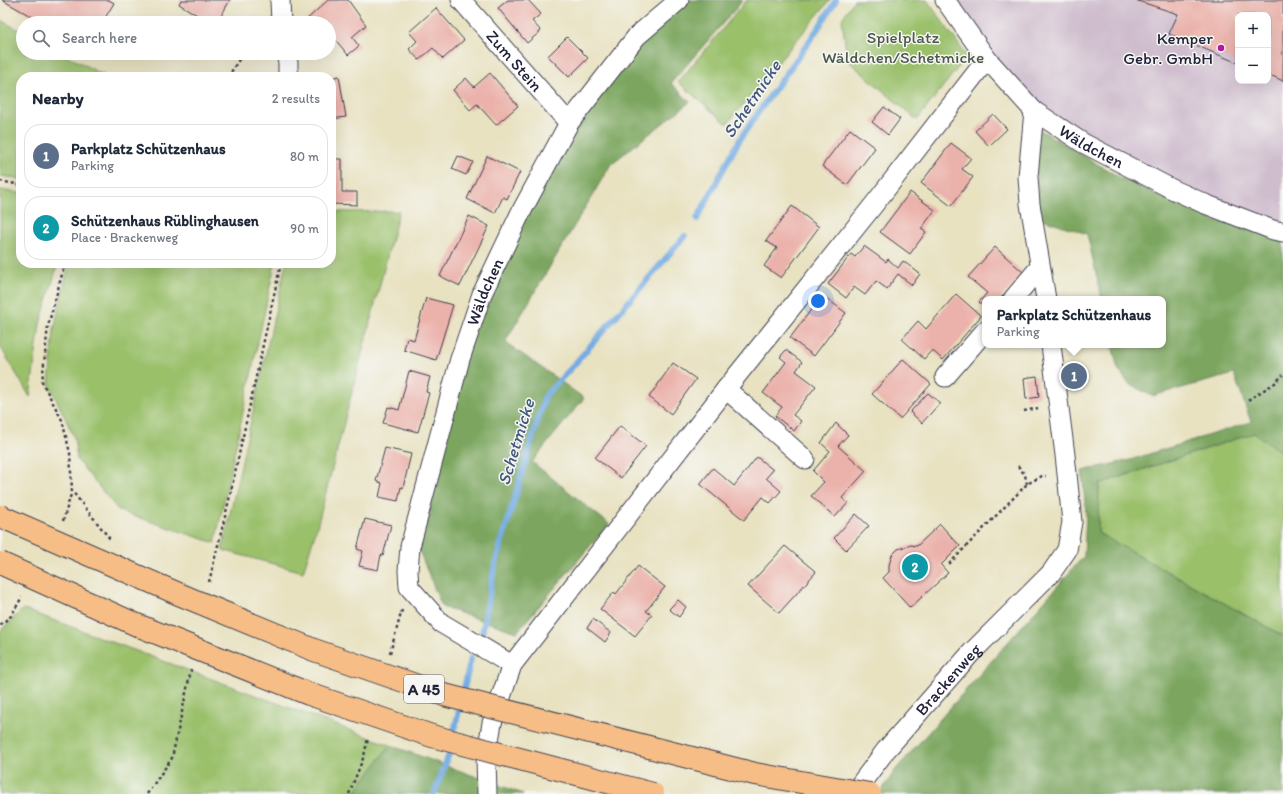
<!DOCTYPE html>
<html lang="en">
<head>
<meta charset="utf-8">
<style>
  body { margin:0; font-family:Itim,sans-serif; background:#f6f6f7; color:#1f2937 }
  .controls { position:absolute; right:12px; top:12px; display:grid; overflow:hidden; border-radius:8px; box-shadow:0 4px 16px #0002 }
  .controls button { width:36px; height:36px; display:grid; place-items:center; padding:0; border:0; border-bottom:1px solid #e0e1e3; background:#fff; color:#1f2937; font:20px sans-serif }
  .you { position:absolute; left:818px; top:301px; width:14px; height:14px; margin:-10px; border:3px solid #fff; border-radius:50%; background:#1a73e8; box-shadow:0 0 0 6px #1a73e833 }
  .badge { display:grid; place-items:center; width:26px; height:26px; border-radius:50%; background:#d93025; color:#fff; font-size:13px; font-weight:700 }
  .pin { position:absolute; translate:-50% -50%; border:2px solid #fff; box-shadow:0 1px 4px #0006 }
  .popup { position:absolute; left:982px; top:296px; width:184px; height:52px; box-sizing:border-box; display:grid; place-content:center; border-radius:8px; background:#fff; filter:drop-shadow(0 1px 3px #0005); font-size:13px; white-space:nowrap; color:#747a83 }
  .popup b { font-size:15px; color:#1f2937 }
  .popup::after { content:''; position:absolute; left:50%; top:100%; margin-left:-8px; border:8px solid transparent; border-top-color:#fff }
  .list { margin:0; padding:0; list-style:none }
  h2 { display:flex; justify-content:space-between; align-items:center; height:52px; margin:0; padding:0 16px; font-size:17px }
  h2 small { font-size:13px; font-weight:400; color:#747a83 }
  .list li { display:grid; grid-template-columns:26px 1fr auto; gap:12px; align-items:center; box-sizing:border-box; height:64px; margin:0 8px 8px; padding:0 8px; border:1px solid #e0e1e3; border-radius:16px }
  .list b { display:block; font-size:15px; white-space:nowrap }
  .list p { margin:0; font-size:13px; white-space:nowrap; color:#747a83 }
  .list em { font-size:13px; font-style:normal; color:#747a83 }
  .icon { flex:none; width:22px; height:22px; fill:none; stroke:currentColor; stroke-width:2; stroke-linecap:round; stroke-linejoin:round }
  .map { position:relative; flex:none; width:1283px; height:794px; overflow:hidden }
  .search { position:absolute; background:#fff; box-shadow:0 4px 16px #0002; left:16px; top:16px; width:320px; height:44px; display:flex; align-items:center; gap:10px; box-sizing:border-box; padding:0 14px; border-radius:22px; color:#747a83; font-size:15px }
  .panel { position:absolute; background:#fff; box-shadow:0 4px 16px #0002; left:16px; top:72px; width:320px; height:196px; border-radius:16px }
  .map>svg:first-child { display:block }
  .industrial { fill:#cfbdce; fill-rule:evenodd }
  .green { fill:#9ac06b; stroke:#5e7153 }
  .forest { fill:#7ba65f; stroke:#4e644d }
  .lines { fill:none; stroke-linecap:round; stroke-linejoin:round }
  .stream { stroke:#74ace3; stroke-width:6 }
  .building { fill:#ebb2ab }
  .street-casing { stroke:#403f4f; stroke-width:21 }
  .path { stroke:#403f4f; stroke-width:2.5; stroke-dasharray:3 3; stroke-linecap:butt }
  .street { stroke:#fff; stroke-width:19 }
  .highway-bridge-casing { stroke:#403f4f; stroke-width:24; stroke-linecap:butt }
  .highway-bridge { stroke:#f6be86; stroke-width:22 }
  .poi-dot { fill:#b5179e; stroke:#f6f6f2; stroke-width:1.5 }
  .labels { text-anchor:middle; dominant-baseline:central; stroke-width:3; stroke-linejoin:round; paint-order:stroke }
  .shield { fill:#f6f6f2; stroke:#626272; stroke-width:1 }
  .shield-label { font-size:16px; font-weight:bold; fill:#22223b }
  .park-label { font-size:17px; fill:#4c594c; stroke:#f6f6f2 }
  .poi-label { font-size:17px; fill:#22223b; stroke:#f6f6f2; text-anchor:end }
  .street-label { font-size:17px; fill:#22223b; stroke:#f6f6f2 }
  .water-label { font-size:18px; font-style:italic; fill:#43597e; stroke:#f6f6f2 }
</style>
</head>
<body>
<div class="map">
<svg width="1283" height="794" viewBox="0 0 1283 794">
  <rect width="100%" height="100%" fill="#f6f6f2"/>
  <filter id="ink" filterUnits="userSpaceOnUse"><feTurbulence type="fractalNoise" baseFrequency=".025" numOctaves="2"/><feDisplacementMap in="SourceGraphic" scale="8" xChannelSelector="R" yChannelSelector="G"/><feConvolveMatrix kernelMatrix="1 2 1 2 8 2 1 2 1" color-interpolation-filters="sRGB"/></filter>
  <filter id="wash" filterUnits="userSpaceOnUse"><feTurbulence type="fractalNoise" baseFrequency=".012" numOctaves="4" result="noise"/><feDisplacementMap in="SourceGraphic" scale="16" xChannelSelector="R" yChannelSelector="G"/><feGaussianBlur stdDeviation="0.9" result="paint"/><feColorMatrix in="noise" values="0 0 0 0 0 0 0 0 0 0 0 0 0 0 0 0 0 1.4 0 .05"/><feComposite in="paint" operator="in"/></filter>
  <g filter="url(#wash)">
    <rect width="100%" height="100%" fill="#e8e2c1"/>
    <path class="industrial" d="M 945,0 L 1283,0 L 1283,232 L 1273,231 L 1034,111 ZM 1238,15 L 1268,15 L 1268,81 L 1238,81 Z"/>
    <g class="green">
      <path d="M 747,0 L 830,0 L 727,124 L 678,82 Z"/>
      <path d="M 854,0 L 927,0 L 967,56 L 917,120 L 847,60 L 842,19 Z"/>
      <path d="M 0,20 L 23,32 L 23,53 L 62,53 L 107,77 L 21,77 L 21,179 L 0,176 Z"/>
      <path d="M 0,190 L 21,193 L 21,263 L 58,263 L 40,324 L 30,397 L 0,346 Z"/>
      <path d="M 399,211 L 317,527 L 303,572 L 222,550 L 286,263 L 331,263 L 331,212 Z"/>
      <path d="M 69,263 L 275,263 L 215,543 L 119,511 L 77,460 L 74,437 L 49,384 L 54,329 Z"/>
      <path d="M 1254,433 L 1283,453 L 1283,636 L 1098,533 L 1099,484 Z"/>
      <path d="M 23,609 L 390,745 L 354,794 L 0,794 L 0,631 Z"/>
    </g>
    <g class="forest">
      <path d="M 676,0 L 743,0 L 671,83 L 690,102 L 611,164 L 505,342 L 584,398 L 532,462 L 609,524 L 517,632 L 442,607 L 416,543 L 478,303 L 551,169 L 635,38 Z"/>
      <path d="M 1032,125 L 1119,177 L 1214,221 L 1283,233 L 1283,453 L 1254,433 L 1099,484 L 1098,533 L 1283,636 L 1283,794 L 879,794 L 897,768 L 1084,556 L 1086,513 L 1082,471 L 1130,460 L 1251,422 L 1234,374 L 1152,396 L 1129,384 L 1118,369 L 1112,345 L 1163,345 L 1163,299 L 1102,299 L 1087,234 L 1040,218 Z"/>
      <path d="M 390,745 L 523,794 L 354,794 Z"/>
    </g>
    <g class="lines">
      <g class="stream">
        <path d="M 697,219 C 713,190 727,160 744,133 C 774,88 809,46 836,0"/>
        <path d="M 482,634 L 495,564 L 545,396 L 573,366 L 685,236"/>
        <path d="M 434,794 L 449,754 L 471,658"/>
      </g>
    </g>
    <g id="blocks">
      <g class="building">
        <path d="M 2,0 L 109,0 L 114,3 L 102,23 L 43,23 Z"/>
        <path d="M 181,0 L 230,0 L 217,23 L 203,23 L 200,21 L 202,18 L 179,4 Z"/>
        <path d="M 328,0 L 348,0 L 366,25 L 352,37 L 359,46 L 348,55 L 329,32 L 329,23 L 303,23 Z"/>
        <path d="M 508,0 L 528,0 L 541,14 L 532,21 L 541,31 L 527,43 L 498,8 Z"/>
        <path d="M 1135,0 L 1283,0 L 1283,81 L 1268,74 L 1268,15 L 1238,15 L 1238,63 L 1169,34 L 1178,14 Z"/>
        <path d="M 436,8 L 464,40 L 443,59 L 433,48 L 419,60 L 409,49 L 417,41 L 409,32 Z"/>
        <path d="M 567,37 L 588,58 L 569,77 L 548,56 Z"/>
        <path d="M 490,73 L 518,106 L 496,125 L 477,104 L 470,110 L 453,90 L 466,78 L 474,87 Z"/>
        <path d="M 339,76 L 346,117 L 331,119 L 331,78 Z"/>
        <path d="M 884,107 L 900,119 L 888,135 L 872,122 Z"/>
        <path d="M 993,114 L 1007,129 L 989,146 L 975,131 Z"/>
        <path d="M 850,129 L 875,148 L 847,185 L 822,166 Z"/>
        <path d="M 951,143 L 971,158 L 962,169 L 973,177 L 951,206 L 921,183 Z"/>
        <path d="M 458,156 L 473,162 L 466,175 L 452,169 Z"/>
        <path d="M 487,156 L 520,172 L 507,199 L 503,197 L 495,213 L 467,199 Z"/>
        <path d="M 331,159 L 342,159 L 342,192 L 357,192 L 357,205 L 331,204 Z"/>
        <path d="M 910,192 L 935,210 L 921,229 L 926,232 L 910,254 L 880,232 Z"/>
        <path d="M 792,206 L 819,227 L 781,278 L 764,266 L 777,248 L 766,241 Z"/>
        <path d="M 469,216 L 489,226 L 460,286 L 440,276 Z"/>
        <path d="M 864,246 L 886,262 L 888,259 L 898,268 L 903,261 L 920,274 L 912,285 L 898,274 L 887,289 L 876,281 L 865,295 L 854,287 L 846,298 L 828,284 L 851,254 L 855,257 Z"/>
        <path d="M 995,247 L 1024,273 L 1000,299 L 985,299 L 985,308 L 979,302 L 987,293 L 968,277 Z"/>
        <path d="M 956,294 L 981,316 L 943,360 L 932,350 L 924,359 L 902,339 L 918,321 L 926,329 Z"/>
        <path d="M 822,295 L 846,313 L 814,356 L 790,338 Z"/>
        <path d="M 426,298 L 453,305 L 436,360 L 404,350 L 407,338 L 414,340 Z"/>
        <path d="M 786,350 L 802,362 L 796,371 L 816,386 L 793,415 L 801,421 L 794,431 L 775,416 L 782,407 L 763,393 L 786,362 L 780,357 Z"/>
        <path d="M 903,359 L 931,384 L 900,419 L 872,394 Z"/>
        <path d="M 673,363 L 696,379 L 671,414 L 649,397 Z"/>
        <path d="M 409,371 L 430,377 L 426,392 L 429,393 L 418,432 L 383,423 L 388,407 L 399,410 Z"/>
        <path d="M 1037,376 L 1039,397 L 1026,399 L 1024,378 Z"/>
        <path d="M 928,393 L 940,403 L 922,423 L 910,412 Z"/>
        <path d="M 836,423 L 848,435 L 838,446 L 866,471 L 842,498 L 848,503 L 835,517 L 811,496 L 824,482 L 813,471 L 830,451 L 821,443 Z"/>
        <path d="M 620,426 L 646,446 L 621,478 L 595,458 Z"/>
        <path d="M 385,448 L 411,454 L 403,488 L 401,487 L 398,501 L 379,497 L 382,483 L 376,481 Z"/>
        <path d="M 757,457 L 773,470 L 766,478 L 781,491 L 770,503 L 763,497 L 744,520 L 700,484 L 713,468 L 734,486 Z"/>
        <path d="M 856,514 L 869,526 L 846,550 L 834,538 Z"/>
        <path d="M 365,519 L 391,525 L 383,556 L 381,555 L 378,570 L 359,566 L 363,551 L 357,549 Z"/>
        <path d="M 940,524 L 960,546 L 941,565 L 948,573 L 910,608 L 883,578 L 889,572 L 889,565 L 892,555 L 898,549 L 911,545 L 917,546 Z"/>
        <path d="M 785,546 L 816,572 L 779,613 L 748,586 Z"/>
        <path d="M 638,566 L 665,587 L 646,611 L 652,615 L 635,636 L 600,609 L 614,592 L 616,594 Z"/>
        <path d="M 678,600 L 686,607 L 679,617 L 669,609 Z"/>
        <path d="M 593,619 L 611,633 L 605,642 L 587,628 Z"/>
      </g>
    </g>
  </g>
  <g filter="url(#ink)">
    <use href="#blocks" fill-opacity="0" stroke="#403f4f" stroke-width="1"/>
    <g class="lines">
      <defs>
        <g id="street">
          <path d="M 280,0 L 281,23"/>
          <path id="s1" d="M 461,0 L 569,123"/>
          <path id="s2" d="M 945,0 L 987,59 L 1034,111 L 1083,143 L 1172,189 L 1205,204 L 1273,230 L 1283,232"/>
          <path d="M 286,53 L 288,63 L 288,77"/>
          <path d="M 1034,111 L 1028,177 L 1030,204 L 1046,299"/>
          <path d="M 1013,299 L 1039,268"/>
          <path d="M 945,377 L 985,331"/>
          <path d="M 726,389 L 805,459"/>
          <path id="s3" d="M 512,665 L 441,623 L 409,587 L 408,571 L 410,547 L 460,359 L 482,294 L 520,214 L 569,123 L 637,36 L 679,0"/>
          <path d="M 487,794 L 486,758 L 492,723 L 512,665 L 726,389 L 872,207 L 987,59"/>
          <path id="s4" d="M 853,794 L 886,750 L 971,653 L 1051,573 L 1067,550 L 1072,522 L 1065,455 L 1051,345"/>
        </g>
      </defs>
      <use href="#street" class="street-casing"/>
      <g class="path">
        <path d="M 228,77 L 243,53"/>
        <path d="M 0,181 L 21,185"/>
        <path d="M 65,263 L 48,326 L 42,382 L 62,420 L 70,453 L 72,491 L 110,539"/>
        <path d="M 1248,400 L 1275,383 L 1283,375"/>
        <path d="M 1024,411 L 1038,408"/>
        <path d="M 1018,466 L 1025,475 L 1027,484"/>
        <path d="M 63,521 L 72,491"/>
        <path d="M 949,564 L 1027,484 L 1042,476 L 1046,476"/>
        <path d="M 209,582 L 229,500 L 281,263"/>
        <path d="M 0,625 L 11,616 L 22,597"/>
        <path d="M 390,653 L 402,610"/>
        <path d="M 147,794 L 172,758 L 191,670"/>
        <path d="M 349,794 L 364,756 L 368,738"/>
      </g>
      <use href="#street" class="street"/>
      <defs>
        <g id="highway-bridge">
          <path d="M 0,516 L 181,595 L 314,650 L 444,695 L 755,774 L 870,794"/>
          <path d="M 0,563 L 137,625 L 309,694 L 432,736 L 653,794"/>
        </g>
      </defs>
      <use href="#highway-bridge" class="highway-bridge-casing"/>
      <use href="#highway-bridge" class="highway-bridge"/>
    </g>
  </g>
  <circle class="poi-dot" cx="1221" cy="48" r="4"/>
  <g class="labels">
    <rect class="shield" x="404" y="675" width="40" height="28" rx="3"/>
    <g class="shield-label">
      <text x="424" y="689">A 45</text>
    </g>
    <g class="park-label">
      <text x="903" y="37">Spielplatz<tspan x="903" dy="20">Wäldchen/Schetmicke</tspan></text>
    </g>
    <g class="poi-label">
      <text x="1213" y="38">Kemper<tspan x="1213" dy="20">Gebr. GmbH</tspan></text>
    </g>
    <g class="street-label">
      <text stroke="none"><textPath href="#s1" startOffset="81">Zum Stein</textPath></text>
      <text stroke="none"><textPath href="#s2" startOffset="210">Wäldchen</textPath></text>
      <text stroke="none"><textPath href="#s3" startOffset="437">Wäldchen</textPath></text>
      <text stroke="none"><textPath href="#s4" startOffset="149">Brackenweg</textPath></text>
    </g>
    <g class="water-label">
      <text transform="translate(752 99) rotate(-56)">Schetmicke</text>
      <text transform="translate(516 442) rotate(-73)">Schetmicke</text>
    </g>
  </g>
</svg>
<div class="controls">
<button>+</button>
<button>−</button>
</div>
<div class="you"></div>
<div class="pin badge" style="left:1074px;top:376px;background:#5c6f8a">1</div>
<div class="popup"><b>Parkplatz Schützenhaus</b>Parking</div>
<div class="pin badge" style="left:915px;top:567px;background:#0f9aa8">2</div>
<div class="search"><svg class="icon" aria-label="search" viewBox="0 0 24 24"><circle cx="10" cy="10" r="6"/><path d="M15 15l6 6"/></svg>Search here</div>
<section class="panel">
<h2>Nearby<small>2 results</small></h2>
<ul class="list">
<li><span class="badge" style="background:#5c6f8a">1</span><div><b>Parkplatz Schützenhaus</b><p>Parking</p></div><em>80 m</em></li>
<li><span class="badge" style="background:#0f9aa8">2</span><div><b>Schützenhaus Rüblinghausen</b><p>Place · Brackenweg</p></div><em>90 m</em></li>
</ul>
</section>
</div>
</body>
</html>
